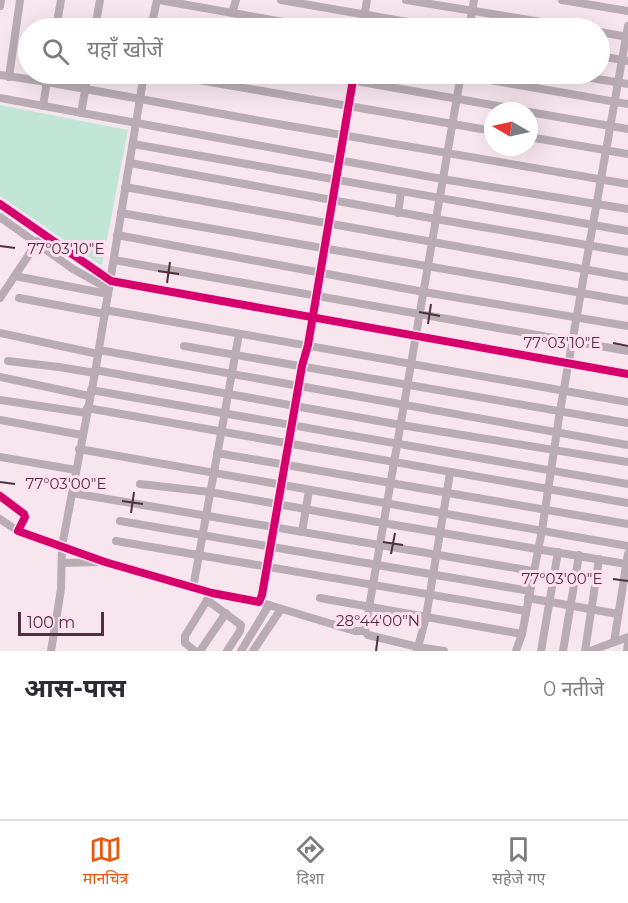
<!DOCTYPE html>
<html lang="hi">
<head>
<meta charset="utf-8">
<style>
  body { margin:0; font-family:Montserrat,"Noto Sans Devanagari",sans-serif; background:#f2f2f3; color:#2b2b33 }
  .compass { position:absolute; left:484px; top:102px; width:54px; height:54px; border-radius:50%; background:#fff; box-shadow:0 6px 24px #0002; rotate:279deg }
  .scale { position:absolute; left:18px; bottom:15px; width:86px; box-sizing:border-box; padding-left:6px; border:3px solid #4e3041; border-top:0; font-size:16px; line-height:21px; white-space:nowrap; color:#4e3041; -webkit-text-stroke:4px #ffdff0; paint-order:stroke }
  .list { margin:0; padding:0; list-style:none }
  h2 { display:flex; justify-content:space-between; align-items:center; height:78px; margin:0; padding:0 24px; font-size:26px }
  h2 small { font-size:20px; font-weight:400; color:#7c7c81 }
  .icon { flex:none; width:33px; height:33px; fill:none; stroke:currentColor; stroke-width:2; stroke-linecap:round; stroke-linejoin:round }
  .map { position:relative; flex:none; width:628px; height:651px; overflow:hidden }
  .search { position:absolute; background:#fff; box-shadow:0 6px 24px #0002; left:18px; right:18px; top:18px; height:66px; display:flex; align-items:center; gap:15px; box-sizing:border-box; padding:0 21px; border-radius:33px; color:#7c7c81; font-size:22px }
  .sheet { height:168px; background:#fff }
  nav { display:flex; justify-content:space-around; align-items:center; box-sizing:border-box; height:84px; border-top:2px solid #e1e1e2; background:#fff; font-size:16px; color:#7c7c81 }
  nav a { display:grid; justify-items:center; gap:3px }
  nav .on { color:#ea580c }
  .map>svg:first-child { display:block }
  .green { fill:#c2e6d6 }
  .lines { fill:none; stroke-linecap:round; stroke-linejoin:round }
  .minor { stroke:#b9acb4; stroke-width:8 }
  .cycleway-casing { stroke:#ffdff0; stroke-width:11 }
  .cycleway { stroke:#d6006c; stroke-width:8 }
  .ticks { fill:none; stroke:#4e3041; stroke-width:2 }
  .ticks-label { font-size:15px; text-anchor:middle; fill:#4e3041; stroke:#ffdff0; stroke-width:6; stroke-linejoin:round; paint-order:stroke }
</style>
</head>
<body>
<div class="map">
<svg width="628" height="651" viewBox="0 0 628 651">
  <rect width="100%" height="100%" fill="#f8e6ef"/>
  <path class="green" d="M 0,105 L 128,130 L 102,266 L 0,196 Z"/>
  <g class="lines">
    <g class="minor">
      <path d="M 159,0 L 318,28"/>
      <path d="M 281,0 L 442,28"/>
      <path d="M 406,0 L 579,28"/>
      <path d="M 562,0 L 628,11"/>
      <path d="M 0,6 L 1,0"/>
      <path d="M 232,13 L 236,0"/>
      <path d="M 56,28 L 61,0"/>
      <path d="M 95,28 L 100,0"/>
      <path d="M 151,28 L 157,0"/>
      <path d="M 362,28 L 367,0"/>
      <path d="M 469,28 L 474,0"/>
      <path d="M 600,32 L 628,37"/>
      <path d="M 600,56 L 628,61"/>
      <path d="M 164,74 L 493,131"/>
      <path d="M 316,74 L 526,111"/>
      <path d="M 567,74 L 628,84"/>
      <path d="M 0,75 L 47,82 L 272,123 L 628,184"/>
      <path d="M 461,75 L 628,104"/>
      <path d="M 9,77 L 20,0"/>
      <path d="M 0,98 L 442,179 L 628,209"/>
      <path d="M 43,106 L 48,74"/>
      <path d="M 529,112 L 628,129"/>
      <path d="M 81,113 L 88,74"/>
      <path d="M 529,137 L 628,154"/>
      <path d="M 133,144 L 628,231"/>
      <path d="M 130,163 L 436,219 L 628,252"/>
      <path d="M 125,187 L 628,277"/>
      <path d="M 0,204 L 111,281 L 628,374"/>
      <path d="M 121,213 L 628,301"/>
      <path d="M 398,213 L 401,192"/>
      <path d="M 0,217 L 73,269 L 109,289"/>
      <path d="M 117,235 L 424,292 L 628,326"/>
      <path d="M 114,260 L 628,351"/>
      <path d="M 15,276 L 108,294"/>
      <path d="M 0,298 L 38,241"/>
      <path d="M 19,298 L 105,314"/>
      <path d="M 105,310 L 628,402"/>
      <path d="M 0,333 L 98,354"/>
      <path d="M 184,346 L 628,423"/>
      <path d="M 99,350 L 628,445"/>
      <path d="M 8,361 L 59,367 L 95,373"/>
      <path d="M 95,370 L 401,425 L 628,462"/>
      <path d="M 0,377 L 89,396"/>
      <path d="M 91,390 L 628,484"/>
      <path d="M 0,400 L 87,413"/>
      <path d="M 87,408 L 628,503"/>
      <path d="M 0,420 L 82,435"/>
      <path d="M 79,449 L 628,546"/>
      <path d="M 217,453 L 628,524"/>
      <path d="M 0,457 L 76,470"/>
      <path d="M 140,484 L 210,492 L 383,523 L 626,564"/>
      <path d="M 72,493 L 533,571"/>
      <path d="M 0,496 L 24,514 L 25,517 L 18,531 L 105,562 L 212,593 L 259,602 L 262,595 L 302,366 L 308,345 L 354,74"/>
      <path d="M 0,519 L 18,531"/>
      <path d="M 120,521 L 530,591"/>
      <path d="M 302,532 L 309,490"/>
      <path d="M 116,541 L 526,611"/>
      <path d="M 62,563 L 101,562"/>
      <path d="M 193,588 L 239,334"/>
      <path d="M 320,598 L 522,634"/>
      <path d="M 528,598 L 618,614"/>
      <path d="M 207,600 L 241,625 L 240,631 L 227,651"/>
      <path d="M 259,602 L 355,631 L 365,631"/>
      <path d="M 614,642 L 628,554"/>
      <path d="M 51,651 L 61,589 L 62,546 L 95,373 L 144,74"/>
      <path d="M 195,651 L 185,643 L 185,636 L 209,597"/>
      <path d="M 200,651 L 226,613"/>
      <path d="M 241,651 L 269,605"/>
      <path d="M 253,651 L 281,609"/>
      <path d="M 417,651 L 426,617 L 450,473"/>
      <path d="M 444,651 L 418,647 L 368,635 L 365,631 L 461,74"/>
      <path d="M 516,651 L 522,634 L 542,530 L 560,411 L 628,26"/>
      <path d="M 541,651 L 558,552"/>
      <path d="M 563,651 L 579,555"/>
      <path d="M 585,651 L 599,559"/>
      <path d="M 590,651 L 628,637"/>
      <path d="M 627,651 L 628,643"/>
    </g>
    <defs>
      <g id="cycleway">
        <path d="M 0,204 L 111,281 L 628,374"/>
        <path d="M 0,496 L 24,514 L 25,517 L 18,531 L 105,562 L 212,593 L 259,602 L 262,595 L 302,366 L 308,345 L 354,74"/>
      </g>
    </defs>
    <use href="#cycleway" class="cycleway-casing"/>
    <use href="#cycleway" class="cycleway"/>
  </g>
  <path class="ticks" d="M 0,246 L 15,248M 158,271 L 179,274M 167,283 L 170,262M 419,312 L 440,316M 428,324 L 431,304M 613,343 L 628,346M 0,482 L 15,484M 122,501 L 143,504M 131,513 L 134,492M 383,542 L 403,545M 391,554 L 395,533M 613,579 L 628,581M 376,651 L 378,636"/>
  <g class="ticks-label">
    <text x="66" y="254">77°03'10"E</text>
    <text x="562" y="348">77°03'10"E</text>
    <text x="66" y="489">77°03'00"E</text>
    <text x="562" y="584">77°03'00"E</text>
    <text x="378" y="626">28°44'00"N</text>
  </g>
</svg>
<svg class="compass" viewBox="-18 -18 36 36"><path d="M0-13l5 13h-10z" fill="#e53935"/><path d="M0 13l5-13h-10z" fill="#7c7c81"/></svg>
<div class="scale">100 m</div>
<div class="search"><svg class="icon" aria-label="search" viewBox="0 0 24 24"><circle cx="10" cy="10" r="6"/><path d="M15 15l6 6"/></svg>यहाँ खोजें</div>
</div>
<section class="sheet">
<h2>आस-पास<small>0 नतीजे</small></h2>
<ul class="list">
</ul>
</section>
<nav>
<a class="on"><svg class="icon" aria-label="map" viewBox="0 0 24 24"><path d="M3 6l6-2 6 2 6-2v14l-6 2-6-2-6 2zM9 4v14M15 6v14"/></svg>मानचित्र</a>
<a><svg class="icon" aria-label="directions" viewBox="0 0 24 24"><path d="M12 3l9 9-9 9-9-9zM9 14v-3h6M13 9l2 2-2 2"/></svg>दिशा</a>
<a><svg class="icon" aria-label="saved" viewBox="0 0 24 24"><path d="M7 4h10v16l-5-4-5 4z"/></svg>सहेजे गए</a>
</nav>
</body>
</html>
